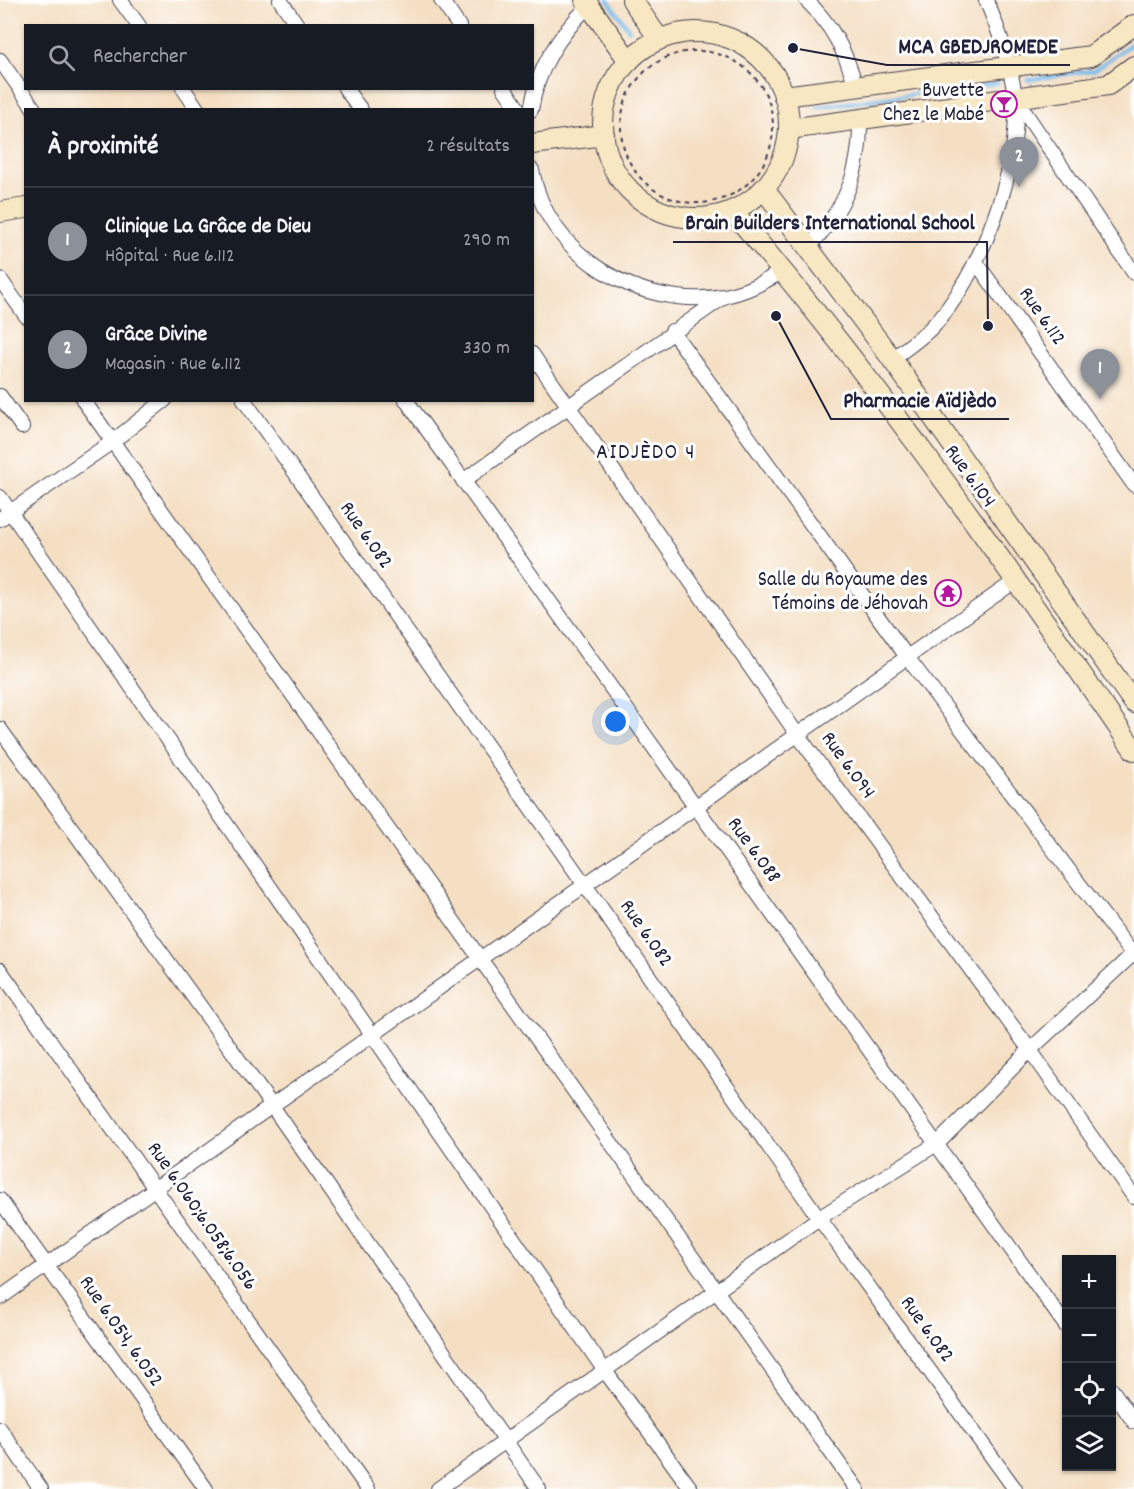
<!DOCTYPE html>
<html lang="fr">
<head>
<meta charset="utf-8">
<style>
  body { margin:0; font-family:Dekko,sans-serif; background:#242831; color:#f1f3f6 }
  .controls { position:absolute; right:18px; bottom:18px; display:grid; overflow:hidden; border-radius:0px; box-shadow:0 2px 4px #0004 }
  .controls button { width:54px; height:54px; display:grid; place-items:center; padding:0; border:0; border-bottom:2px solid #363941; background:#171b24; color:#f1f3f6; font:30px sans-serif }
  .you { position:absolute; left:616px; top:722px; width:21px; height:21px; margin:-15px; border:4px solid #fff; border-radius:50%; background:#1a73e8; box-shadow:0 0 0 9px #1a73e833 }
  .badge { display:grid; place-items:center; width:39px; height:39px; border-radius:50%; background:#8c9099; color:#fff; font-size:20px; font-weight:700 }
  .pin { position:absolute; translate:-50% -50px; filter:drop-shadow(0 2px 3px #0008) }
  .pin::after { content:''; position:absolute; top:32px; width:21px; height:18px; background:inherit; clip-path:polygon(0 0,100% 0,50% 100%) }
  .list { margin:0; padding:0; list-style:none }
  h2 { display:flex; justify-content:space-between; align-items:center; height:78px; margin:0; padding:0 24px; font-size:26px }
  h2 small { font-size:20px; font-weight:400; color:#9ea1a6 }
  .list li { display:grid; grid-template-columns:39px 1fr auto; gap:18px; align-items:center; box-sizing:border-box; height:108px; padding:0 24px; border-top:2px solid #363941 }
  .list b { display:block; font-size:22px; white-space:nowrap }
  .list p { margin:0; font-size:20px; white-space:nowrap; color:#9ea1a6 }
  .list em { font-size:20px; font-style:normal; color:#9ea1a6 }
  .icon { flex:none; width:33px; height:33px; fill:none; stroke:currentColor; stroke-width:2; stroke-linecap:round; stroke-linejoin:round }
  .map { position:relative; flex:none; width:1134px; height:1489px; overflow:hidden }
  .search { position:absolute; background:#171b24; box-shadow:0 2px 4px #0004; left:24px; top:24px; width:510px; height:66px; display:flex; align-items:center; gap:15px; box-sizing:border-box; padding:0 21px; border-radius:0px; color:#9ea1a6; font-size:22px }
  .panel { position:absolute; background:#171b24; box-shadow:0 2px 4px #0004; left:24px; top:108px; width:510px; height:294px; border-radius:0px }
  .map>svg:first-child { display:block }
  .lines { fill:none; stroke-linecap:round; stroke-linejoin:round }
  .stream { stroke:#74bcec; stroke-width:4 }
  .street-casing { stroke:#423e4f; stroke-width:16 }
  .secondary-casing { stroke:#423e4f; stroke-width:22 }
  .path { stroke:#423e4f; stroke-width:2; stroke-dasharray:4.5 4.5; stroke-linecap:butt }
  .street { stroke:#fff; stroke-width:14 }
  .secondary { stroke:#f7e8c3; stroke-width:20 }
  .labels { text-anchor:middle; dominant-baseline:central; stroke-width:6; stroke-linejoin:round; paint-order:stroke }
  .poi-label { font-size:21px; fill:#22223b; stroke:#fff; text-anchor:end }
  .street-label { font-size:21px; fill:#22223b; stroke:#fff }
  .neighbourhood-label { font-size:22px; letter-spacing:1.5px; fill:#22223b; stroke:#fff }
  .leader { fill:none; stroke:#22223b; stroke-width:2 }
  .callout-dot { fill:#22223b; stroke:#fff; stroke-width:2 }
  .callout-label { font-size:22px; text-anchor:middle; font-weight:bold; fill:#22223b; stroke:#fff; stroke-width:6; stroke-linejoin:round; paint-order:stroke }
</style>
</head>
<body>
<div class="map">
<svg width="1134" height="1489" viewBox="0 0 1134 1489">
  <rect width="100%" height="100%" fill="#fff"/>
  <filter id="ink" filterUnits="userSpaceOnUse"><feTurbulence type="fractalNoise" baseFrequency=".0167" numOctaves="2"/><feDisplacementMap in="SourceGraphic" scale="12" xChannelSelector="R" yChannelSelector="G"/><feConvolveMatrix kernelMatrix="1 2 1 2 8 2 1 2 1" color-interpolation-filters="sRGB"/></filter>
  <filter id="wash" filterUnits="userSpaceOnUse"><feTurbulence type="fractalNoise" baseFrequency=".008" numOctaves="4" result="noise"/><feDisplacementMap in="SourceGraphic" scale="24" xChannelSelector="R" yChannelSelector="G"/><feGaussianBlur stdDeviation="1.35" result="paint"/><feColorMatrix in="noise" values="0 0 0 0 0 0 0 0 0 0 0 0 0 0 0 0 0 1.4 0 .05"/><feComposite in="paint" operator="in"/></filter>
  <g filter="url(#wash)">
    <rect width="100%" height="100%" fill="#f4dfc3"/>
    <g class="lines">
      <g class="stream">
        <path d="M 608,0 L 629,30"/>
        <path d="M 1027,80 L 1094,70 L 1134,42"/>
        <path d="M 818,107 L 998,83"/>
      </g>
    </g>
  </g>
  <g filter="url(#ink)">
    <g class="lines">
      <defs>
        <g id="street">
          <path d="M 120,0 L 139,26"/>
          <path d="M 280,0 L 298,26"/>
          <path d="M 441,0 L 459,26"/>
          <path d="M 806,0 C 832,25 846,52 856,87"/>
          <path d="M 0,60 L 35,110"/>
          <path d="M 183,88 L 198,110"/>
          <path d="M 345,88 L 361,110"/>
          <path d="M 504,88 L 519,110"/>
          <path d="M 1015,98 L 1134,273"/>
          <path d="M 531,110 C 538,66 559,36 589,5"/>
          <path d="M 532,170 C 547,257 641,310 724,296 C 746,292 764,282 783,271"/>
          <path d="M 808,247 C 845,210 861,172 860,119"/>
          <path d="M 976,262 L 1134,485"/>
          <path d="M 0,279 L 26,316"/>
          <path d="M 672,331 L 907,657 L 1134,956"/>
          <path d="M 532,354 L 797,734 L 1030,1050 L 1134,1197"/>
          <path d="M 892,359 C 905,349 920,339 931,328 C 979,280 1023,163 1015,96 C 1010,63 999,30 986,0"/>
          <path d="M 0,396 L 22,427"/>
          <path d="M 83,400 L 857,1489"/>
          <path d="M 244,400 L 819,1218 L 1015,1489"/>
          <path d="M 406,400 L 1066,1326"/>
          <path d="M 463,481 L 725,296"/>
          <path d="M 0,497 L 605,1371 L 691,1489"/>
          <path d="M 0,519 L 112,442 L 165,400"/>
          <path d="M 0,729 L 272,1106 L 539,1489"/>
          <path d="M 0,970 L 368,1489"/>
          <path d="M 0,1200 L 206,1489"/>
          <path d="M 0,1298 L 1015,581"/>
          <path d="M 1112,1390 L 1134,1422"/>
          <path d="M 0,1429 L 41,1489"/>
          <path d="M 438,1489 L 819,1218 L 938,1143 L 1030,1050 L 1134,953"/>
        </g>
        <g id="secondary">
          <path d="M 585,0 L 629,61"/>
          <path d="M 632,0 L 659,39"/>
          <circle cx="696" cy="125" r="93"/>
          <path d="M 784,96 L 1091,56 L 1134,25"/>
          <path d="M 789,129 L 1108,85 L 1134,66"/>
          <path d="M 532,144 L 604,135"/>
          <path d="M 764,189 L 892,359 L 1134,703"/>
          <path d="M 732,211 C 878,381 1007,566 1134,750"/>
          <path d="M 0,212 L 26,208"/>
        </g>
      </defs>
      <use href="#street" class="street-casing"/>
      <use href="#secondary" class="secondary-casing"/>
      <circle class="path" cx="697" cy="127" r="76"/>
      <use href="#street" class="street"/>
      <use href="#secondary" class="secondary"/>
    </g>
  </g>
  <defs>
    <symbol id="bar-ring" viewBox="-11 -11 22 22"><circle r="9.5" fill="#fff" stroke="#b5179e" stroke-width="1.5"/><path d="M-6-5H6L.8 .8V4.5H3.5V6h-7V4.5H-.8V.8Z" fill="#b5179e"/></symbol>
    <symbol id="temple-ring" viewBox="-11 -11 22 22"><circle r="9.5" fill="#fff" stroke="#b5179e" stroke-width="1.5"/><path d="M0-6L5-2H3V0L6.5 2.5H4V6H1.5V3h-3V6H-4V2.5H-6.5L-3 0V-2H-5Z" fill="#b5179e"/></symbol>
  </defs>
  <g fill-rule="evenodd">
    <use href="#bar-ring" x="989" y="89" width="30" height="30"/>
    <use href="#temple-ring" x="933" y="578" width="30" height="30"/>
  </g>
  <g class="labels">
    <g class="poi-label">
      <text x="984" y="92">Buvette<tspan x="984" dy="24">Chez le Mabé</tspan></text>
      <text x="928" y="581">Salle du Royaume des<tspan x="928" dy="24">Témoins de Jéhovah</tspan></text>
    </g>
    <g class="street-label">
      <text transform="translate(1041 317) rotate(55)">Rue 6.112</text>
      <text transform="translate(969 477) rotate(54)">Rue 6.104</text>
      <text transform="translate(365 536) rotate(55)">Rue 6.082</text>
      <text transform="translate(847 766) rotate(54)">Rue 6.094</text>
      <text transform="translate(753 851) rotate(54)">Rue 6.088</text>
      <text transform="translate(645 934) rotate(55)">Rue 6.082</text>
      <text transform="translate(201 1217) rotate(55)">Rue 6.060;6.058;6.056</text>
      <text transform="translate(926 1330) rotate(54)">Rue 6.082</text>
      <text transform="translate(120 1332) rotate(55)">Rue 6.054, 6.052</text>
    </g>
    <g class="neighbourhood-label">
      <text x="646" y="453">AIDJÈDO 4</text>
    </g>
  </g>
  <path class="leader" d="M793 48L887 65H1070M988 326L987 242H673M776 316L831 419H1009"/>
  <g class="callout-dot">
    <circle cx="793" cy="48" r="6"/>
    <circle cx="988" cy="326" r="6"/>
    <circle cx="776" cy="316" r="6"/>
  </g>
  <g class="callout-label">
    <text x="978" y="53">MCA GBEDJROMEDE</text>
    <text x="830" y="229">Brain Builders International School</text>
    <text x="920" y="407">Pharmacie Aïdjèdo</text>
  </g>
</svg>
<div class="controls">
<button>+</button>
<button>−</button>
<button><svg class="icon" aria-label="locate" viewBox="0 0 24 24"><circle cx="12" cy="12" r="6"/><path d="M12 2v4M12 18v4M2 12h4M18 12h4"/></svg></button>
<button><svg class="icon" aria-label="layers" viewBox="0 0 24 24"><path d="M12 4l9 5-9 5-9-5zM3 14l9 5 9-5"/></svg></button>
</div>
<div class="you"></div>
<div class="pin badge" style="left:1100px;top:399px">1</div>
<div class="pin badge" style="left:1019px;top:187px">2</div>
<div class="search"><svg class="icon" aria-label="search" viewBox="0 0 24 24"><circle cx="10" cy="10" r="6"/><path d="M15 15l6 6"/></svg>Rechercher</div>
<section class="panel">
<h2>À proximité<small>2 résultats</small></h2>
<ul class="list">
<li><span class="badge">1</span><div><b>Clinique La Grâce de Dieu</b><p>Hôpital · Rue 6.112</p></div><em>290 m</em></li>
<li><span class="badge">2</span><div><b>Grâce Divine</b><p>Magasin · Rue 6.112</p></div><em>330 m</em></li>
</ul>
</section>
</div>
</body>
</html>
